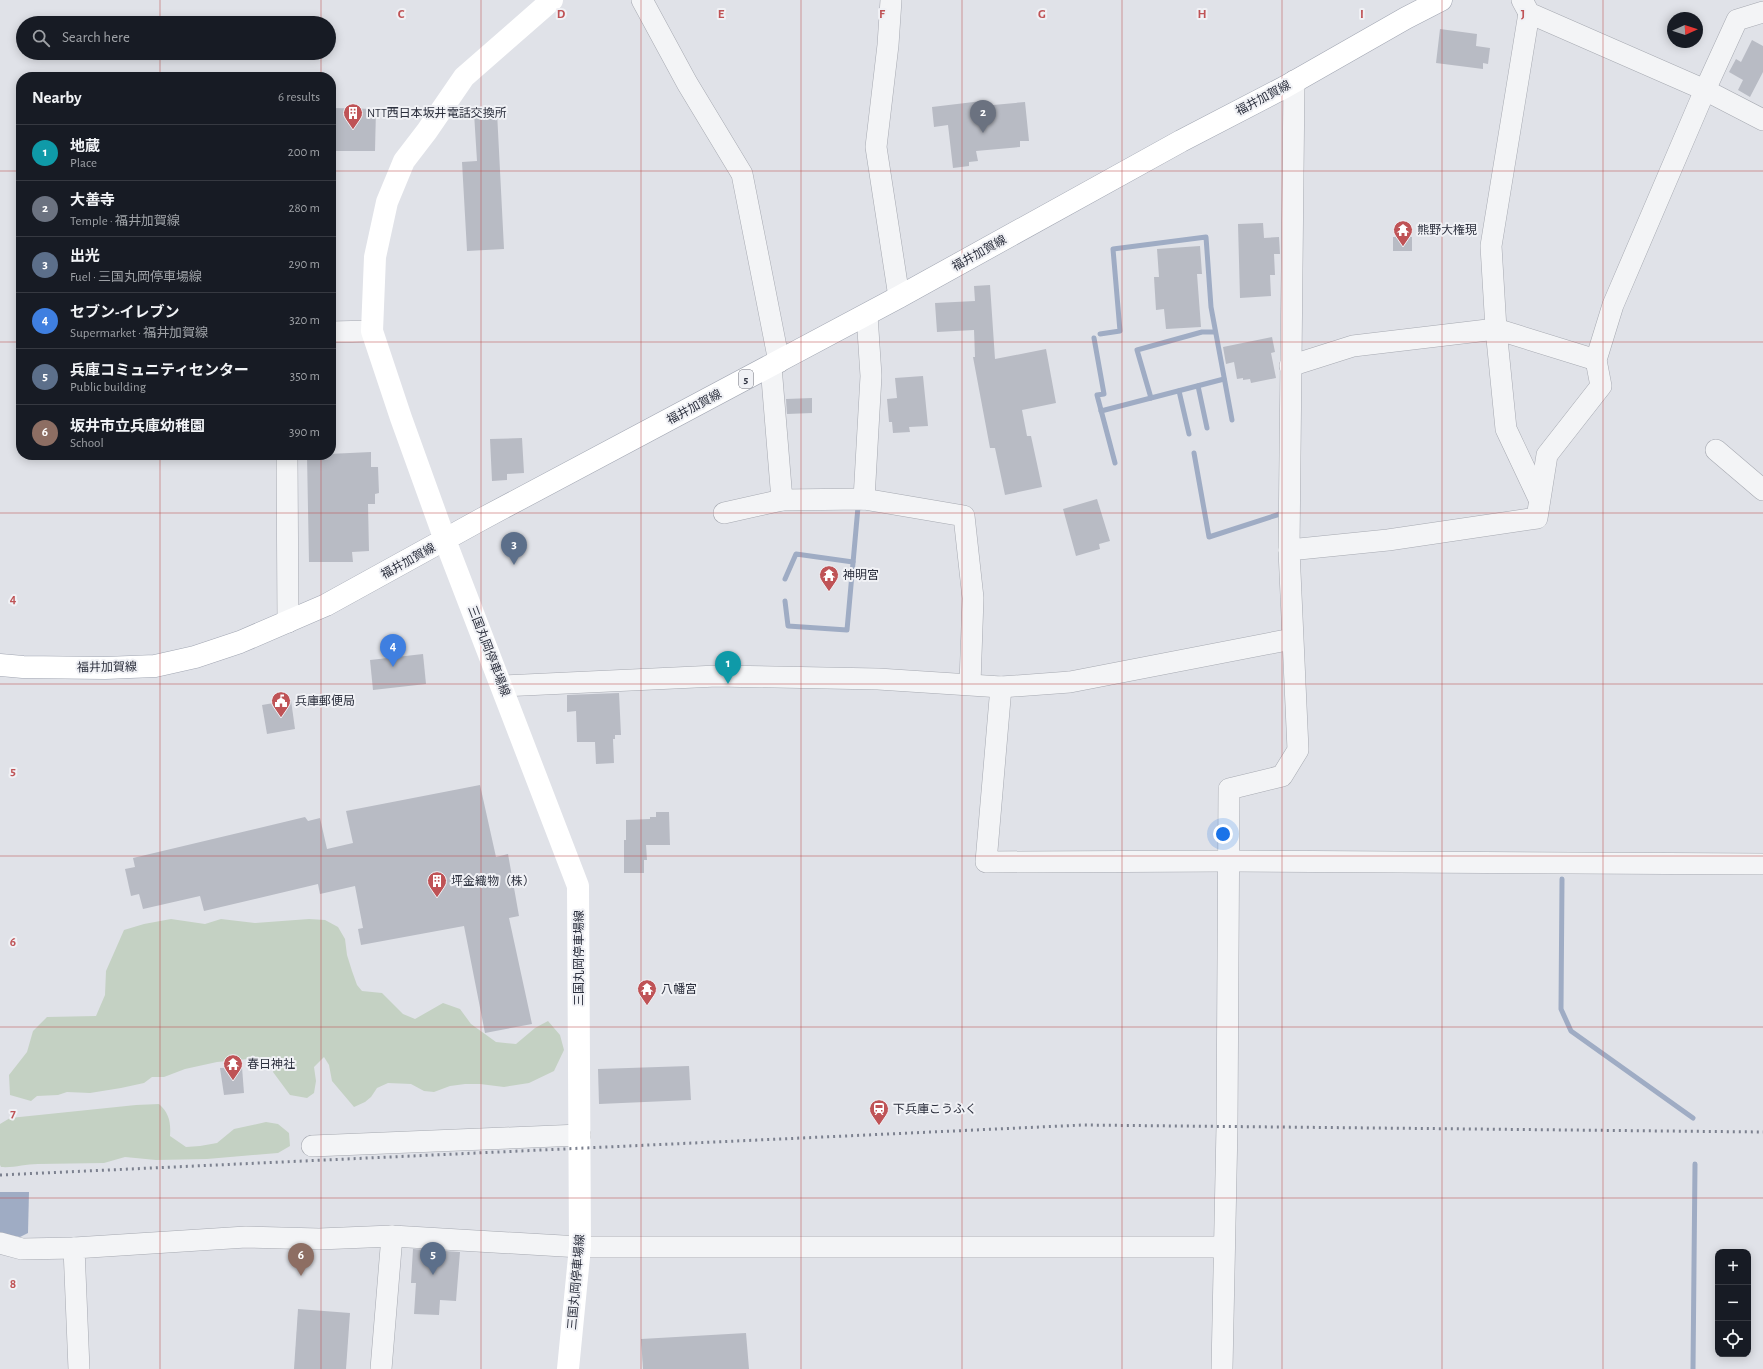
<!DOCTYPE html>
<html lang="en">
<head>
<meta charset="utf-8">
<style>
  body { margin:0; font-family:"Alegreya Sans","Noto Sans JP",sans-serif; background:#242831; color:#f1f3f6 }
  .controls { position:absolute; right:12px; bottom:12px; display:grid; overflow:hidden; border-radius:8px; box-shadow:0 2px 10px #0003 }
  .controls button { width:36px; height:36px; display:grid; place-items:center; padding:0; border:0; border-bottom:1px solid #363941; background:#171b24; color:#f1f3f6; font:20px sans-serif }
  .compass { position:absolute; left:1667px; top:12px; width:36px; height:36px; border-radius:50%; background:#171b24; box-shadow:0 2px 10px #0003; rotate:87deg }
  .you { position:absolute; left:1223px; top:834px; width:14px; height:14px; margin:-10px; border:3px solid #fff; border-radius:50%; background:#1a73e8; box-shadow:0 0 0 6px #1a73e833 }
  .badge { display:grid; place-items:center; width:26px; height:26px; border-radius:50%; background:#0b8043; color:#fff; font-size:13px; font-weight:700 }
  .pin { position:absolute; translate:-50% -33px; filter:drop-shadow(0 1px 2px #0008) }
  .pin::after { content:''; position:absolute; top:21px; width:14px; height:12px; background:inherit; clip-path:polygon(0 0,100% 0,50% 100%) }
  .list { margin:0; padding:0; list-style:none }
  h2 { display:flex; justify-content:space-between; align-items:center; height:52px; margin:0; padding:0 16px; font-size:17px }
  h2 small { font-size:13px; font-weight:400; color:#9ea1a6 }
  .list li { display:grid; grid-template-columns:26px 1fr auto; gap:12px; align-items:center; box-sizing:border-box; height:56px; padding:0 16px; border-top:1px solid #363941 }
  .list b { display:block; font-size:15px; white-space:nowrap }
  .list p { margin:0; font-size:13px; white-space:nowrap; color:#9ea1a6 }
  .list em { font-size:13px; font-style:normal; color:#9ea1a6 }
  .icon { flex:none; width:22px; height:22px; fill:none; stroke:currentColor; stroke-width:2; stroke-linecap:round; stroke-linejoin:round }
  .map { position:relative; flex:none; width:1763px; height:1369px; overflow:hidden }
  .search { position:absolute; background:#171b24; box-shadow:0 2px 10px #0003; left:16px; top:16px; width:320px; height:44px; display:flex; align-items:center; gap:10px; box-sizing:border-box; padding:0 14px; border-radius:22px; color:#9ea1a6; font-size:15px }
  .panel { position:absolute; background:#171b24; box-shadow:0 2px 10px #0003; left:16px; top:72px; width:320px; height:388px; border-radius:16px }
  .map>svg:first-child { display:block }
  .green { fill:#c4d1c3 }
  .water { fill:#9facc4 }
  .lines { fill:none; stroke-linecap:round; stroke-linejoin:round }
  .stream { stroke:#9facc4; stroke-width:5 }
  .building { fill:#b8bbc4 }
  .street-casing { stroke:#a6a9b1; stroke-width:22 }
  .primary-casing { stroke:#a1a6b2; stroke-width:23 }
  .street { stroke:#f3f4f6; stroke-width:21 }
  .secondary { stroke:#fff; stroke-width:22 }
  .primary { stroke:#fff; stroke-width:22 }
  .rail { stroke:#7c818f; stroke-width:3; stroke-dasharray:2 4; stroke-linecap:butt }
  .grid { fill:none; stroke:#bf5356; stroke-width:1; stroke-opacity:0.55 }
  .labels { text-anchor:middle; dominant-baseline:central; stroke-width:4; stroke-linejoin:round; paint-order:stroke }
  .shield { fill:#f0f1f5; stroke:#666974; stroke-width:1 }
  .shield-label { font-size:11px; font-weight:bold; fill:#2b2f3d }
  .street-label { font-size:12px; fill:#2b2f3d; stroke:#f0f1f5 }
  .poi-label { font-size:12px; fill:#2b2f3d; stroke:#f0f1f5; text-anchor:start }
  .grid-label { font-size:13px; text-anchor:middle; font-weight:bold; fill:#bf5356; stroke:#f0f1f5; stroke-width:4; stroke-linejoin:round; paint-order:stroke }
</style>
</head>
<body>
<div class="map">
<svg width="1763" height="1369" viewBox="0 0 1763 1369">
  <rect width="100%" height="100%" fill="#e0e2e8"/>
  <g class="green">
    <path d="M 171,919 L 205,924 L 221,919 L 255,923 L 309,919 L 325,920 L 338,927 L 345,939 L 347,955 L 352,971 L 357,985 L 362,991 L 382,993 L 403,1014 L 415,1019 L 443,1003 L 460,1009 L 471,1024 L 496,1042 L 516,1044 L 535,1028 L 548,1021 L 560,1035 L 564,1050 L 554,1071 L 529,1083 L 504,1087 L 480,1084 L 465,1084 L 450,1086 L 434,1092 L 424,1091 L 411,1084 L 388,1083 L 377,1088 L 371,1097 L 365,1102 L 354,1107 L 332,1081 L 329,1065 L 324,1057 L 314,1067 L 316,1081 L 314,1093 L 307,1098 L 290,1095 L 273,1072 L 275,1064 L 270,1057 L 217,1062 L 185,1069 L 164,1077 L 152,1077 L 144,1083 L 121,1088 L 90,1093 L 67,1092 L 58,1095 L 37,1096 L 31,1101 L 10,1095 L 9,1075 L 27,1052 L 33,1031 L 47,1017 L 96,1016 L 105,995 L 106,971 L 124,930 L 144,924 Z"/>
    <path d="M 159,1104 C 169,1113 171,1122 170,1136 L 186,1147 L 200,1146 L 217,1143 L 234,1129 L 266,1122 L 278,1124 L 289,1133 L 290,1146 L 278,1153 L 207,1159 L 156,1160 L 125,1157 L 104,1163 L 38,1164 C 25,1164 14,1168 1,1167 L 0,1165 L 0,1124 L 10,1118 L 136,1105 Z"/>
  </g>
  <path class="water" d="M 0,1192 L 29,1192 L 28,1233 L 20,1237 L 0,1233 Z"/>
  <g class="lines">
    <g class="stream">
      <path d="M 1215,332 L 1202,332 L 1137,350 L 1151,398 L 1224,379"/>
      <path d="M 1100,334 L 1120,331 L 1113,249 L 1206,237 L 1211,307 L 1232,420"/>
      <path d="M 1094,338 L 1104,394 L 1097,395 L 1115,463"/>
      <path d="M 1198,386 L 1207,428"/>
      <path d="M 1179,391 L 1189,434"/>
      <path d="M 1101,411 L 1151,398"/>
      <path d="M 1194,453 L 1209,537 L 1280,514"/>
      <path d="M 785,579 L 796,554 L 853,562"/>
      <path d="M 785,601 L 788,626 L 847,630 L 858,507 L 861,507"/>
      <path d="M 1562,879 L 1561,1009 L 1571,1031 L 1693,1118"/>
      <path d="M 1693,1369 L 1695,1164"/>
    </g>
  </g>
  <g class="building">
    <path d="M 1440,29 L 1477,34 L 1476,46 L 1490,48 L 1488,64 L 1483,63 L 1483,69 L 1436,63 Z"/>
    <path d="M 1752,40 L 1763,46 L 1763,72 L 1750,97 L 1738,90 L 1743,80 L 1729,72 L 1736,59 L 1741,62 Z"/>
    <path d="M 982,101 L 982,106 L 1025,102 L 1029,141 L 1020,141 L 1020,147 L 976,151 L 978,161 L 969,162 L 969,166 L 953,168 L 948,125 L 934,127 L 932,107 Z"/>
    <path d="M 331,108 L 376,109 L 375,151 L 331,151 Z"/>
    <path d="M 497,112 L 504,249 L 467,251 L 462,162 L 477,161 L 474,113 Z"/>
    <path d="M 1263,223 L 1264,238 L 1279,237 L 1280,254 L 1274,254 L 1275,275 L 1270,275 L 1271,296 L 1240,298 L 1238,224 Z"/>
    <rect x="1393" y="237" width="19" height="14"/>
    <path d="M 1200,246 L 1202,274 L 1197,274 L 1201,327 L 1166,329 L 1164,309 L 1156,310 L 1154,277 L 1159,277 L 1157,249 Z"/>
    <path d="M 990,285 L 995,359 L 1046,349 L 1056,403 L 1022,410 L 1027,436 L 1031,436 L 1042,487 L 1005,495 L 995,448 L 990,448 L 973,357 L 975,357 L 974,330 L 937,332 L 935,303 L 975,301 L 974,286 Z"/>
    <path d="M 1272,337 L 1275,352 L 1271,353 L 1276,378 L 1251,383 L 1250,379 L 1243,380 L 1243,378 L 1237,379 L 1234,362 L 1226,364 L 1223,347 Z"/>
    <path d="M 923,376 L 928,426 L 909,427 L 910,432 L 893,433 L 892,422 L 889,422 L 887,399 L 897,398 L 895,378 Z"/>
    <path d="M 812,398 L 812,413 L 787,414 L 786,399 Z"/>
    <path d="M 522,438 L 524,473 L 507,474 L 507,480 L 492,481 L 490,439 Z"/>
    <path d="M 371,452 L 371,467 L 378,467 L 379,493 L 375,494 L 375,504 L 368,504 L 369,551 L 352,552 L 353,562 L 309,562 L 307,455 Z"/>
    <path d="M 1097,499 L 1110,541 L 1099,544 L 1100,549 L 1076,556 L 1063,509 Z"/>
    <path d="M 423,654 L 426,684 L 373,690 L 370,660 Z"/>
    <path d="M 619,693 L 621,735 L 615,735 L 615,739 L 613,739 L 614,763 L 596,764 L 595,742 L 577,742 L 576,711 L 567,712 L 567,695 Z"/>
    <path d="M 291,700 L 295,729 L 267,734 L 262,705 Z"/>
    <path d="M 480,785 L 496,857 L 508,854 L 519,916 L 509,918 L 532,1024 L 485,1033 L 464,926 L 361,945 L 358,929 L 363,928 L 355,886 L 320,894 L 318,884 L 204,911 L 200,896 L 143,909 L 139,894 L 131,896 L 125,869 L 135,867 L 133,858 L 305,817 L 308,821 L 320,818 L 327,849 L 353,843 L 346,811 Z"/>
    <path d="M 656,812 L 669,812 L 670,845 L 646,845 L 647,860 L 644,860 L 644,873 L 624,873 L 624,840 L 626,840 L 626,820 L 650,819 L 650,817 L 656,817 Z"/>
    <path d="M 689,1066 L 691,1100 L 599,1104 L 598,1069 Z"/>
    <path d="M 242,1067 L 244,1093 L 224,1095 L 220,1068 Z"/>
    <path d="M 413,1249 L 460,1252 L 456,1301 L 440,1300 L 439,1315 L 414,1314 L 416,1283 L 411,1283 Z"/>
    <path d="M 298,1309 L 350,1313 L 346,1369 L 294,1369 Z"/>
    <path d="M 746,1333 L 749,1369 L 643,1369 L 641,1339 Z"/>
  </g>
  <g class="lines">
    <defs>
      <g id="street">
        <path d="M 642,0 L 687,83 L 742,174 L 779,362"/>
        <path d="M 891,0 L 888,45 L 876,147 L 899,297"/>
        <path d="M 1522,0 L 1529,13 L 1705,90 L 1763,120"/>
        <path d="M 1529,13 L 1491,246 L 1496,329 L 1506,429 L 1539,499"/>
        <path d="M 331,332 L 372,331"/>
        <path d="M 771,366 L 782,500"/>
        <path d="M 1290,366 L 1353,346 L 1496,329 L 1596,360"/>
        <path d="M 1716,450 L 1763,490"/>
        <path d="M 287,455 L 288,622"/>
        <path d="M 864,499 L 871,376 L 867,315"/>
        <path d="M 724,513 L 782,500 L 864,499 L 964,516 L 973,598 L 970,684"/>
        <path d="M 1289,550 L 1388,540 L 1537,518 L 1547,455 L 1601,386 L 1596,360 L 1613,305 L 1705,90 L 1737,20 L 1763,12"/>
        <path d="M 503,686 L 717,676 L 878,679 L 1001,687 L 1070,682 L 1292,639"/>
        <path d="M 1001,687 L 986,862 L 1229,861 L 1763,864"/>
        <path d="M 312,1146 L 580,1135"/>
        <path d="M 0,1243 L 22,1249 L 74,1248"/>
        <path d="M 79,1369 L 74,1248 L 246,1237 L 319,1239 L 392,1236 L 580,1247 L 1224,1247"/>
        <path d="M 381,1369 L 392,1236"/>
        <path d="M 1222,1369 L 1227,1126 L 1229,789 L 1282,776 L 1298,750 L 1289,550 L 1294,81"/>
      </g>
      <path id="primary" d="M 0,665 L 23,667 L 105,668 L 155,666 L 195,657 L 240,642 L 326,605 L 482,519 L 899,297 L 1181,141 L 1285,87 L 1406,18 L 1441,0"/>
    </defs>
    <use href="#street" class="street-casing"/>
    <use href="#primary" class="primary-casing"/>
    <use href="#street" class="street"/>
    <path class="secondary" d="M 552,0 L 464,77 L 427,131 L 404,161 L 387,202 L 375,257 L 372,331 L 401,418 L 445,540 L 578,886 L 580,1247 L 568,1369"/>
    <use href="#primary" class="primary"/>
    <path class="rail" d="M 0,1175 L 1083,1125 L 1763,1132"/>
  </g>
  <path class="grid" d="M 160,0 L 160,23M 321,0 L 321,23M 481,0 L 481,1369M 641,0 L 641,1369M 801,0 L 801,1369M 962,0 L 962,1369M 1122,0 L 1122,1369M 1282,0 L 1282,1369M 1442,0 L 1442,1369M 1603,0 L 1603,1369M 160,53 L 160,77M 321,53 L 321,77M 0,171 L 21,171M 331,171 L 1763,171M 0,342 L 21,342M 331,342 L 1763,342M 160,455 L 160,1369M 321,455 L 321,1369M 0,513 L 1763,513M 0,684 L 1763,684M 0,856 L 1763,856M 0,1027 L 1763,1027M 0,1198 L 1763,1198"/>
  <defs>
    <symbol id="building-pin" viewBox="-11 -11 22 30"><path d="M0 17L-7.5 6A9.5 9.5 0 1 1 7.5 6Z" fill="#bf5356" stroke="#f0f1f5"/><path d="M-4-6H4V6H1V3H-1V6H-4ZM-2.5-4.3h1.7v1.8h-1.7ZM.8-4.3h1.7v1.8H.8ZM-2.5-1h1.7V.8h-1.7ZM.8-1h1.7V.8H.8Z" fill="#fff"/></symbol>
    <symbol id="temple-pin" viewBox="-11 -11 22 30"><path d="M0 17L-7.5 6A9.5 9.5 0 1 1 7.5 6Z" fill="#bf5356" stroke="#f0f1f5"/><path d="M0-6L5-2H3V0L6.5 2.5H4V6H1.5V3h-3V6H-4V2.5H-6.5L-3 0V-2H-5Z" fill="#fff"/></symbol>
    <symbol id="civic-pin" viewBox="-11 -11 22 30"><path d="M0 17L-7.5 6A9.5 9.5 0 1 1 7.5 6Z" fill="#bf5356" stroke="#f0f1f5"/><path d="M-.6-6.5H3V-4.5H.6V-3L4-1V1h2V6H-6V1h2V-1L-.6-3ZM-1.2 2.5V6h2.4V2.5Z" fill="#fff"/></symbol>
    <symbol id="station-pin" viewBox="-11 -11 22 30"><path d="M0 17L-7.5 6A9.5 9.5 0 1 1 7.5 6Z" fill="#bf5356" stroke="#f0f1f5"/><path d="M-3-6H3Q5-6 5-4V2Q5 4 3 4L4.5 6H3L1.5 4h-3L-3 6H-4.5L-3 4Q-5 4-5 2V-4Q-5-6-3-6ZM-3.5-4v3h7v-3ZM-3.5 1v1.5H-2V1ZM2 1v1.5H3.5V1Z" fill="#fff"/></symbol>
  </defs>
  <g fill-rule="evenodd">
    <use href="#building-pin" x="342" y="102" width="22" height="30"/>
    <use href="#temple-pin" x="1392" y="219" width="22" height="30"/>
    <use href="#temple-pin" x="818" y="564" width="22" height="30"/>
    <use href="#civic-pin" x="270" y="690" width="22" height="30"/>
    <use href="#building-pin" x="426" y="870" width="22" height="30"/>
    <use href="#temple-pin" x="636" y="978" width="22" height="30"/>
    <use href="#temple-pin" x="222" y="1053" width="22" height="30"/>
    <use href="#station-pin" x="868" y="1098" width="22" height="30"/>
  </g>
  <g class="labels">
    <rect class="shield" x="739" y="370" width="14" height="18" rx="3"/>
    <g class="shield-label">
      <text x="746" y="379">5</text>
    </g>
    <g class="street-label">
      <text transform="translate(1263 98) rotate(-28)">福井加賀線</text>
      <text transform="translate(979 253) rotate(-29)">福井加賀線</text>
      <text transform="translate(694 407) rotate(-28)">福井加賀線</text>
      <text transform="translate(408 561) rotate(-29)">福井加賀線</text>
      <text transform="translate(489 651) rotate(69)">三国丸岡停車場線</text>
      <text transform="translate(107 667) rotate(-1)">福井加賀線</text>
      <text transform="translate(579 958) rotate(-90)">三国丸岡停車場線</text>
      <text transform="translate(576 1282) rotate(-85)">三国丸岡停車場線</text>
    </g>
    <g class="poi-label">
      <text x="367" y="113">NTT西日本坂井電話交換所</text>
      <text x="1417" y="230">熊野大権現</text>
      <text x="843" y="575">神明宮</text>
      <text x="295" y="701">兵庫郵便局</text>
      <text x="451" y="881">坪金織物（株）</text>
      <text x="661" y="989">八幡宮</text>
      <text x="247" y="1064">春日神社</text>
      <text x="893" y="1109">下兵庫こうふく</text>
    </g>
  </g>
  <g class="grid-label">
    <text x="401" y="18">C</text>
    <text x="561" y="18">D</text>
    <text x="721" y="18">E</text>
    <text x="882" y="18">F</text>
    <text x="1042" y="18">G</text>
    <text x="1202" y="18">H</text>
    <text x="1362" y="18">I</text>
    <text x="1523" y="18">J</text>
    <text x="13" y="603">4</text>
    <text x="13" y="775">5</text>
    <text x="13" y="946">6</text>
    <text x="13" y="1117">7</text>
    <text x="13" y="1288">8</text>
  </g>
</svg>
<div class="controls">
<button>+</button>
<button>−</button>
<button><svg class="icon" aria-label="locate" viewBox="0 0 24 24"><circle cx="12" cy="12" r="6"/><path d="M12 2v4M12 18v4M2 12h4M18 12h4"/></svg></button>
</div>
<svg class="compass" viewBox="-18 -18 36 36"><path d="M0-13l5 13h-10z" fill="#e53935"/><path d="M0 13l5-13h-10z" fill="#9ea1a6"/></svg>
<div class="you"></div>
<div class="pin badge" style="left:728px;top:684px;background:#0f9aa8">1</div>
<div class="pin badge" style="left:983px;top:133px;background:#6b7280">2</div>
<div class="pin badge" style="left:514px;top:565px;background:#5c6f8a">3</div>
<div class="pin badge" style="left:393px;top:667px;background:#3f7fe0">4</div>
<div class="pin badge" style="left:433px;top:1275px;background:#5c6f8a">5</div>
<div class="pin badge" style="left:301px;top:1276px;background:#8d6e63">6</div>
<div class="search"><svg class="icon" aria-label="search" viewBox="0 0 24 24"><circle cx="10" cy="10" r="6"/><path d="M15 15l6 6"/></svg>Search here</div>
<section class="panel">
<h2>Nearby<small>6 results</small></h2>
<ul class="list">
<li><span class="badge" style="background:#0f9aa8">1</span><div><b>地蔵</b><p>Place</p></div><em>200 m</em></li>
<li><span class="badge" style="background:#6b7280">2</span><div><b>大善寺</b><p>Temple · 福井加賀線</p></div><em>280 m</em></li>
<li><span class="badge" style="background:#5c6f8a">3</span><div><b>出光</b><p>Fuel · 三国丸岡停車場線</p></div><em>290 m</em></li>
<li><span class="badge" style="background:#3f7fe0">4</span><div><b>セブン-イレブン</b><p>Supermarket · 福井加賀線</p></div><em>320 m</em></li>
<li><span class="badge" style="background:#5c6f8a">5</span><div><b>兵庫コミュニティセンター</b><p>Public building</p></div><em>350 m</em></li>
<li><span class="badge" style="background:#8d6e63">6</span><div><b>坂井市立兵庫幼稚園</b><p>School</p></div><em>390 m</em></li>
</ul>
</section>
</div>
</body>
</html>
